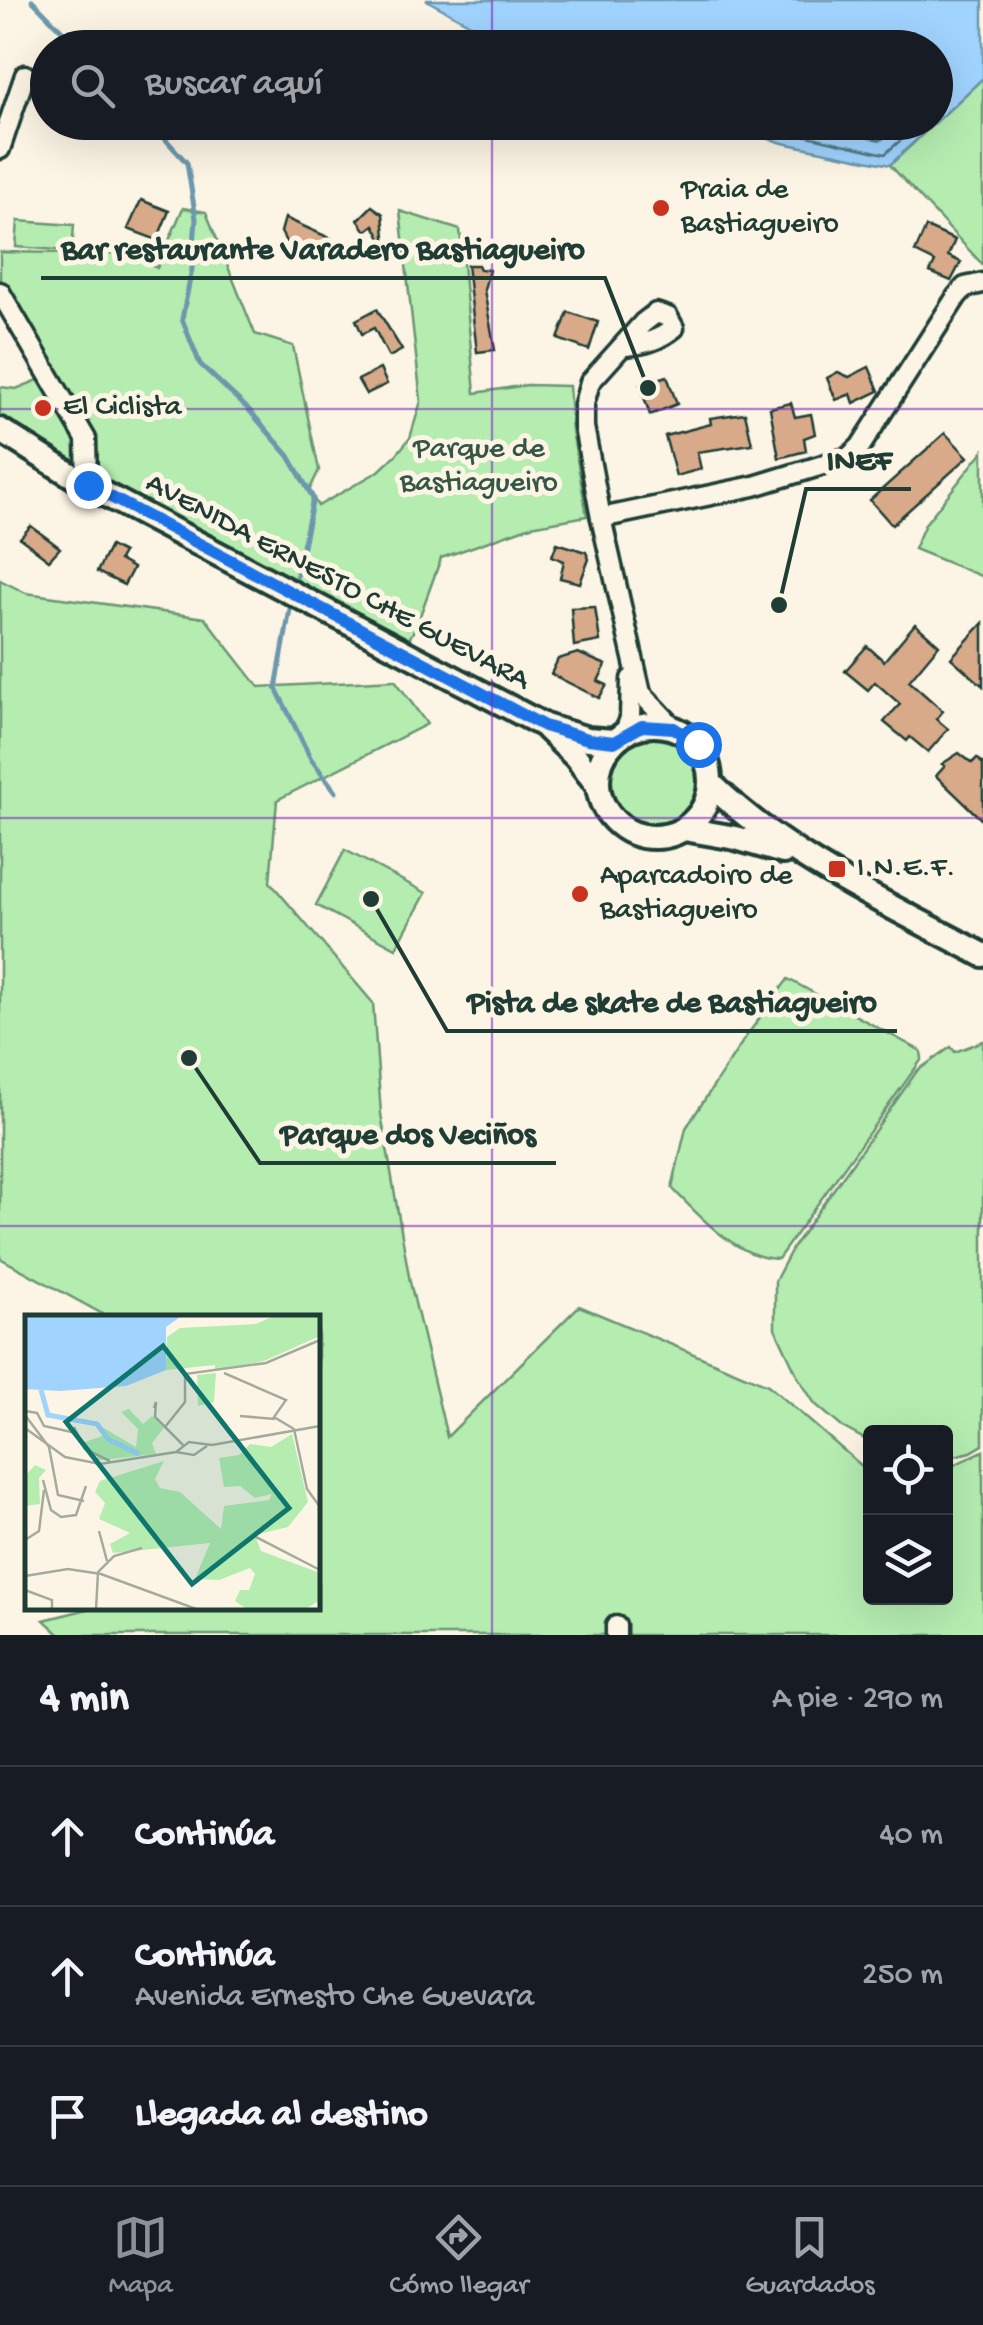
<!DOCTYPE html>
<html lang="es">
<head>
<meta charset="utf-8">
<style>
  body { margin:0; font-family:"Gochi Hand",sans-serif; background:#20242c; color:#f1f3f6 }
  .controls { position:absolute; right:30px; bottom:30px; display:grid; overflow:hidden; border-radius:10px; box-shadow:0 10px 40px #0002 }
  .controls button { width:90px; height:90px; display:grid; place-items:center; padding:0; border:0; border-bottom:2px solid #363941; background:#171b24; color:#f1f3f6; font:50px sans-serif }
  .stop { position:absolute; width:30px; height:30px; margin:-22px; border:8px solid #1a73e8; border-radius:50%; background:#fff }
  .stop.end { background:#1a73e8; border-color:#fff; box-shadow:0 2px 10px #0008 }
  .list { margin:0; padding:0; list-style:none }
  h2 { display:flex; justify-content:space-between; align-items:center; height:130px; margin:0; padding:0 40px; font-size:42px }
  h2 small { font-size:32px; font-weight:400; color:#9ea1a6 }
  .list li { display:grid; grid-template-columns:65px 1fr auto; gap:30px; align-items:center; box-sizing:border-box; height:140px; padding:0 40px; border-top:2px solid #363941 }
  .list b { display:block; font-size:38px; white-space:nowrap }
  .list p { margin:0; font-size:32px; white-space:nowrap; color:#9ea1a6 }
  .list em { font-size:32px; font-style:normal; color:#9ea1a6 }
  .icon { flex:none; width:55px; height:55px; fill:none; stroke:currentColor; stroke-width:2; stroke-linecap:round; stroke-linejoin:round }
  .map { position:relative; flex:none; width:983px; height:1635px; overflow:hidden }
  .search { position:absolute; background:#171b24; box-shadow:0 10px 40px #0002; left:30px; right:30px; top:30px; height:110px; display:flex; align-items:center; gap:25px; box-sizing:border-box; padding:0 35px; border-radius:55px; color:#9ea1a6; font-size:38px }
  .sheet { height:550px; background:#171b24 }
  nav { display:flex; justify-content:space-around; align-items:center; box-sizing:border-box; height:140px; border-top:2px solid #363941; background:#171b24; font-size:28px; color:#9ea1a6 }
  nav a { display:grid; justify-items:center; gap:5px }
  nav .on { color:#8c9099 }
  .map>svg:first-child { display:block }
  .green { fill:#b5edb1; stroke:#6a9572; stroke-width:2.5 }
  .water { fill:#a0d3fe; stroke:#6c97ad; stroke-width:2.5 }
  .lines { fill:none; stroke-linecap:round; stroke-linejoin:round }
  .shore { stroke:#537985; stroke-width:2.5 }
  .stream { stroke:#6c97ad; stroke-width:5 }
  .building { fill:#d8aa8a; stroke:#1f3d34; stroke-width:2.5 }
  .minor-casing { stroke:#1f3d34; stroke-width:25 }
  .major-casing { stroke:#1f3d34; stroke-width:30 }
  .minor { stroke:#fcf5e5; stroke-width:18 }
  .major { stroke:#fcf5e5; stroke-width:22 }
  .route { stroke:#1a73e8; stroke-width:12 }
  .grid { fill:none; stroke:#7b2cbf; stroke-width:2.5; stroke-opacity:0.55 }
  .poi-dot { fill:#c8321e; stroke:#fcf5e5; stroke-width:4 }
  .labels { text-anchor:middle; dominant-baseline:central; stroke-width:10; stroke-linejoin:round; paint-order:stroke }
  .poi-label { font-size:30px; fill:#1f3d34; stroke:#fcf5e5; text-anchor:start }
  .park-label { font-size:30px; fill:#365747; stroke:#fcf5e5 }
  .street-label { font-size:30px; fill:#1f3d34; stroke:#fcf5e5 }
  .inset-river { fill:none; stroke:#a0d3fe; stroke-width:5 }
  .inset-road { fill:none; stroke:#a4ab9e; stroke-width:2.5 }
  .view { fill:#0f766e; fill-opacity:0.15; stroke:#0f766e; stroke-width:5 }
  .inset-edge { fill:none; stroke:#1f3d34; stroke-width:5 }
  .leader { fill:none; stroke:#1f3d34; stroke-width:4 }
  .callout-dot { fill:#1f3d34; stroke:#fcf5e5; stroke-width:4 }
  .callout-label { font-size:32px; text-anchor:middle; font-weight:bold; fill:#1f3d34; stroke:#fcf5e5; stroke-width:10; stroke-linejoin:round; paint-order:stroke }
</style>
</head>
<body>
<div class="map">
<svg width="983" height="1635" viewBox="0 0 983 1635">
  <rect width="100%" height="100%" fill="#fcf5e5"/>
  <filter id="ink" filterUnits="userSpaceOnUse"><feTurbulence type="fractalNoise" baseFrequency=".01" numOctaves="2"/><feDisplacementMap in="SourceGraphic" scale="20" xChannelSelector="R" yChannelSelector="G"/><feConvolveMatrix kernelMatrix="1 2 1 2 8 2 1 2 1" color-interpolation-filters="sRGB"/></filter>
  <g filter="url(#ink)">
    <g class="green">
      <path d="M 983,78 L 983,265 L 890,165 Z"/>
      <path d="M 183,208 L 206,212 L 255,334 L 293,346 L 319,470 L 309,491 L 318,506 L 379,471 L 396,455 L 410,438 L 421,401 L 400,211 L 460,230 L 475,393 L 527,385 L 569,386 L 572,430 L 587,516 L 531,526 L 441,558 L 417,624 L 406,645 L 95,478 L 0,416 L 0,387 L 16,389 L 41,379 L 0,309 L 0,252 L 129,254 L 157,268 Z"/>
      <path d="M 18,221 L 74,225 L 72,251 L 16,247 Z"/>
      <path d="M 983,451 L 983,577 L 914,549 L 925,524 Z"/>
      <path d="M 0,580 L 26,593 L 205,618 L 259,687 L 395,680 L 427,724 L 277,800 L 270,882 L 373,1003 L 381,1114 L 410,1282 L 447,1437 L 579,1306 L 768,1385 L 870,1473 L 870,1598 L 946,1598 L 946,1469 L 983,1451 L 983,1635 L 60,1635 L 44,1620 L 92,1608 L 318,1608 L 318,1474 L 320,1471 L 318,1468 L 318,1318 L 108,1317 L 0,1258 Z"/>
      <circle cx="654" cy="781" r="47"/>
      <path d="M 345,850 L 426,893 L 396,948 L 316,905 Z"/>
      <path d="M 788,979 L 921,1051 L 922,1059 L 778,1259 C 738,1259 698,1215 672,1188 L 686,1128 L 745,1038 Z"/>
      <path d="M 983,1041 L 983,1445 L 971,1452 L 946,1458 L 946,1432 L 870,1432 L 870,1442 L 842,1427 L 815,1404 L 799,1379 L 775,1328 L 775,1281 L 793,1247 L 917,1071 L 951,1047 L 955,1052 Z"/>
    </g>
    <g class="water">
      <path d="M 426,0 L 983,0 L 983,78 L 936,122 L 936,48 L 513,47 Z"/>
      <path d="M 712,122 L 935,122 L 890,165 L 783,143 Z"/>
    </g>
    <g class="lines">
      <g class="shore">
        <path d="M 748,122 L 885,154 L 921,122"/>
        <path d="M 796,122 L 881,140 L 902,122"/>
      </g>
      <g class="stream">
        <path d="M 32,0 L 79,48"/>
        <path d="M 150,122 L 187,163 L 196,219 L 192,269 L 182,319 L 200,364 L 249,410 L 289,456 L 313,498 L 294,588"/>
        <path d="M 292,598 L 276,688 L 311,759 L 336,792"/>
      </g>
    </g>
    <g class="building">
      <path d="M 141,200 L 169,211 L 157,240 L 128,229 Z"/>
      <path d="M 372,206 L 383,214 L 386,248 L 374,225 L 366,231 L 358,220 Z"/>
      <path d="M 285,218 L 332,239 L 325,262 L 290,250 L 281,232 Z"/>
      <path d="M 926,227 L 955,240 L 948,256 L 961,262 L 951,281 L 930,272 L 935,262 L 915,252 Z"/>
      <path d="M 467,265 L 478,265 L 480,269 L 489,270 L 484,290 L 495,350 L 477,352 Z"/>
      <path d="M 377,309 L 402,350 L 389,357 L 374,328 L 362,334 L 356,320 Z"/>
      <path d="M 568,312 L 598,322 L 589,350 L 558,339 Z"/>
      <path d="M 869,367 L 879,391 L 854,403 L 851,394 L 836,400 L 827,378 L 838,372 L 849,377 Z"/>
      <path d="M 380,369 L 387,384 L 366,394 L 358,380 Z"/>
      <path d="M 667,376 L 677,404 L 650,415 L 640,385 Z"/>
      <path d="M 791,403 L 795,417 L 811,414 L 815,434 L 804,438 L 806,451 L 779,458 L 770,408 Z"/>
      <path d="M 745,413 L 752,444 L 697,452 L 701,469 L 676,476 L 665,436 L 711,424 L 710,418 Z"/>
      <path d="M 945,433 L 968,457 L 892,525 L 870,500 Z"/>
      <path d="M 31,526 L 60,548 L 49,560 L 20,538 Z"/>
      <path d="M 557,543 L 586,552 L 589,559 L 580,583 L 560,578 L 564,561 L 552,556 Z"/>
      <path d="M 110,546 L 123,553 L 119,560 L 133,568 L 124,585 L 97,572 Z"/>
      <path d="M 595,607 L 600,641 L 574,646 L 571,608 Z"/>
      <path d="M 983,623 L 983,686 L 951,658 Z"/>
      <path d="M 915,624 L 939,645 L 909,681 L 943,711 L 936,719 L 948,729 L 928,752 L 910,737 L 907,741 L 884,722 L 900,704 L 875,682 L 868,690 L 845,671 L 867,646 L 884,661 Z"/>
      <path d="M 578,653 L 606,665 L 598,681 L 607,685 L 599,698 L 551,674 L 558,659 Z"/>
      <path d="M 959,753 L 972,763 L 977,758 L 983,764 L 983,821 L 936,776 L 945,766 L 942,764 Z"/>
    </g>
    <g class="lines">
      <defs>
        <g id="minor">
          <path d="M 0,149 L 25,75"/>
          <path d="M 0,292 L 86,439 L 87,485"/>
          <path d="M 626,346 C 645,344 659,340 674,328 L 668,317 L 656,313 L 643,323 L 590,382 L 584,404 L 584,427 L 601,518 L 641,693 L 674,728"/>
          <path d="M 601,518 L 754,486 L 849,457 L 860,447 L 957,296 L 965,287 L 983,283"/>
          <path d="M 625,732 L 630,718 L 631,679"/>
          <path d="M 616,1635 L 616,1626"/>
        </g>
        <g id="major">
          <path d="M 0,430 L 87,485 L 545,726 L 588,739 L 614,741"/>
          <circle cx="654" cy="781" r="56"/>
          <path d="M 547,729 L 576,757 L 598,786"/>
          <path d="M 711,784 C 789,860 888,904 983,955"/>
          <path d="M 684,829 L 736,838 L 783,852"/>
        </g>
      </defs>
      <use href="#minor" class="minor-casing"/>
      <use href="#major" class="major-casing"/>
      <use href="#minor" class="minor"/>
      <use href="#major" class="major"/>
    </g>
  </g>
  <g class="lines" filter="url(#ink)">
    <path class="route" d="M 88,485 L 544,726 L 588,739 L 614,742 L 642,726 L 674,728 L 698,744"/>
  </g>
  <path class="grid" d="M 492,0 L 492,48M 492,122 L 492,1635M 0,409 L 983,409M 0,818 L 983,818M 0,1226 L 983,1226"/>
  <g class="poi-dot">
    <circle cx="661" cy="208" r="10"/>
    <circle cx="43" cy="408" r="10"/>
    <rect x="827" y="859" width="20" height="20" rx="5"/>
    <circle cx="580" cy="894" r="10"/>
  </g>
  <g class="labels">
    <g class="poi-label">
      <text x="681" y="191">Praia de<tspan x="681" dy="34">Bastiagueiro</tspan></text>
      <text x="63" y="408">El Ciclista</text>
      <text x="857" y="869">I.N.E.F.</text>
      <text x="600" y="877">Aparcadoiro de<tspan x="600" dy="34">Bastiagueiro</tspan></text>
    </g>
    <g class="park-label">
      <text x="479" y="450">Parque de<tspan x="479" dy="34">Bastiagueiro</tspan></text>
    </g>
    <g class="street-label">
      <text transform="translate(337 583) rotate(28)">AVENIDA ERNESTO CHE GUEVARA</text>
    </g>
  </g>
  <g transform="translate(25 1315)">
    <rect width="295" height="295" fill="#fcf5e5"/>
    <path d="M 251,0 L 295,0 L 295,21 L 239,46 L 190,56 L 190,50 L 141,55 L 142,22 L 155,13 L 231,9 ZM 191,58 L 189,87 L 173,91 L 172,60 ZM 104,94 L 118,109 L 127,101 L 139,113 L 127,128 L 131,139 L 68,146 L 74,141 L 58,134 L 60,127 L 77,121 L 77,112 L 111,132 L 113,114 L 96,97 ZM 267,119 L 283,187 L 263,212 L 230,220 L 236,236 L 295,258 L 295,285 L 279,295 L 223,295 L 210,286 L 215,275 L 224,275 L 230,259 L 225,253 L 194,265 L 170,264 L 185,228 L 88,238 L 85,229 L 105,218 L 74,204 L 80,188 L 70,177 L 75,166 L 139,146 L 130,164 L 135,173 L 155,177 L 196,214 L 199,191 L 244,185 L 247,179 L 230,183 L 215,171 L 199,172 L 194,143 L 214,140 L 225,129 L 246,132 ZM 10,150 L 21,155 L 14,163 L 15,189 L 0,191 L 0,161 Z" fill="#b5edb1"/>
    <path d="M 0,0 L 158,0 L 141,12 L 141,55 L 101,71 L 35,76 L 0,74 Z" fill="#a0d3fe"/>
    <path class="inset-river" d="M 16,75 L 23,100 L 72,109 L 83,124 L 114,139"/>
    <path class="inset-road" d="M 199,58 L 261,85 L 249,102 L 269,114 L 282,174 L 295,192M 129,93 L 131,87 L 130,102 L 159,131M 0,96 L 12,98 L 19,111 L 51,118M 0,100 L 24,132 L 33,180 L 59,186M 215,101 L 250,104M 49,112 L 60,134 L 85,146M 140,112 L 160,87 L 160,59 L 241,48 L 295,25M 0,113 L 40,142 L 75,149 L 151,137 L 164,127 L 187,130 L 295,111M 151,137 L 169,140 L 182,131M 18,165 L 26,195 L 36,202 L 51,200 L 61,171M 74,216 L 82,246M 227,220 L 295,255M 0,225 L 14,216 L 19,175M 0,261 L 43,254 L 76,259 L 174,295M 0,275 L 27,285 L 27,295M 71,295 L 73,257 L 89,241 L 117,233"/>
    <path class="view" d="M 138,31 L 264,193 L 167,269 L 41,107 Z"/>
    <rect width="295" height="295" class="inset-edge"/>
  </g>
  <path class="leader" d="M648 388L605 278H41M779 605L806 489H911M371 899L447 1031H897M189 1058L260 1163H556"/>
  <g class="callout-dot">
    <circle cx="648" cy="388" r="10"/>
    <circle cx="779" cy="605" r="10"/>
    <circle cx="371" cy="899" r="10"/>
    <circle cx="189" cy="1058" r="10"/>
  </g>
  <g class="callout-label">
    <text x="323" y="258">Bar restaurante Varadero Bastiagueiro</text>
    <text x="859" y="469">INEF</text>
    <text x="672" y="1011">Pista de skate de Bastiagueiro</text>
    <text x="408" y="1143">Parque dos Veciños</text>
  </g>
</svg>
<div class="controls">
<button><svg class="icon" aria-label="locate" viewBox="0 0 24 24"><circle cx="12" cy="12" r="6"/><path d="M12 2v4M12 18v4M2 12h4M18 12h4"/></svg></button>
<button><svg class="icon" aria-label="layers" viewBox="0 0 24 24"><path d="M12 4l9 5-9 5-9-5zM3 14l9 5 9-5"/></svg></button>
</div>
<div class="stop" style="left:698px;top:744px"></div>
<div class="stop end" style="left:88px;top:485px"></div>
<div class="search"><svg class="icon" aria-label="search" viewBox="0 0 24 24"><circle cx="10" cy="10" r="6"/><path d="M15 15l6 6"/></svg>Buscar aquí</div>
</div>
<section class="sheet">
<h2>4 min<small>A pie · 290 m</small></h2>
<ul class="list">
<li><svg class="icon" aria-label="ahead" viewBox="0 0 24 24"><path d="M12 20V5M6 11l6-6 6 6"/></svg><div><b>Continúa</b></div><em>40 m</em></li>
<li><svg class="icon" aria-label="ahead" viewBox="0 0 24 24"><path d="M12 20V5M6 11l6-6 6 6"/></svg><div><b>Continúa</b><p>Avenida Ernesto Che Guevara</p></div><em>250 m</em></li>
<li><svg class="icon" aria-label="arrive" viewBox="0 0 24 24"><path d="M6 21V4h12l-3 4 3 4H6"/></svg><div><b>Llegada al destino</b></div></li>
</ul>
</section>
<nav>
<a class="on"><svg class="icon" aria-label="map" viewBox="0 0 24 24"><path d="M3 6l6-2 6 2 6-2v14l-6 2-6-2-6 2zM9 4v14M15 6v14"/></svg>Mapa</a>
<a><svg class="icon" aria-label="directions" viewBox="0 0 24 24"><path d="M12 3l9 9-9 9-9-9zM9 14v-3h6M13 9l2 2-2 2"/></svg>Cómo llegar</a>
<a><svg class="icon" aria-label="saved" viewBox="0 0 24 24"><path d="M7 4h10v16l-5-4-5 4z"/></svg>Guardados</a>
</nav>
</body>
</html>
